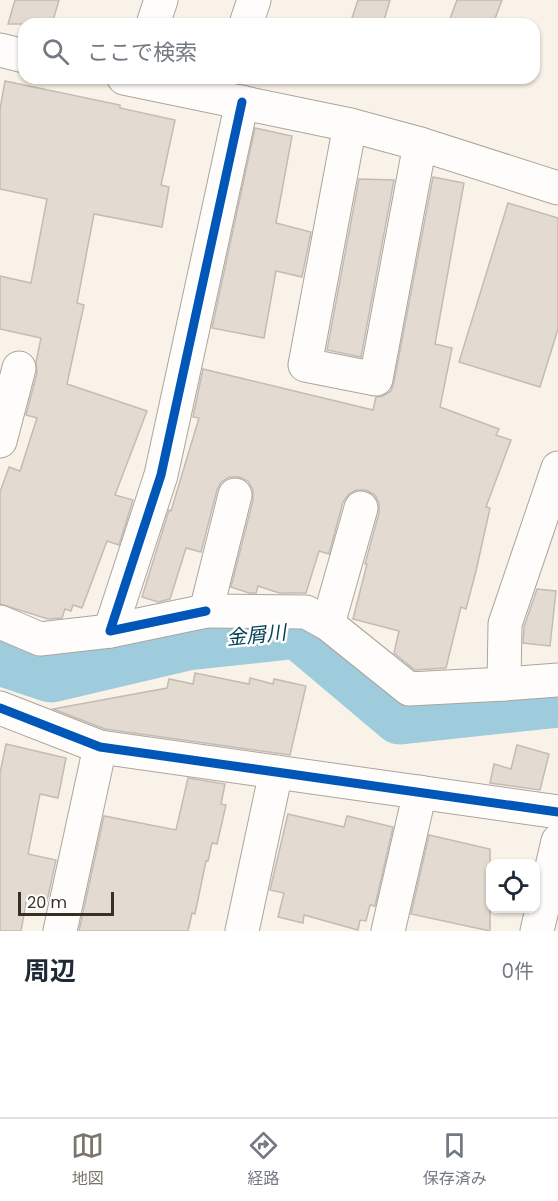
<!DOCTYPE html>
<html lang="ja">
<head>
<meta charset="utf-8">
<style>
  body { margin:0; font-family:Poppins,"Noto Sans JP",sans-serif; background:#f2f2f3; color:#1f2937 }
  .controls { position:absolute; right:18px; bottom:18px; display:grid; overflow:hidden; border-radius:12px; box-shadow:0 2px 4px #0004 }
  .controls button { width:54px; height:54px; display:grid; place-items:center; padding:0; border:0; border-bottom:2px solid #e0e1e3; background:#fff; color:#1f2937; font:30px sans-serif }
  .scale { position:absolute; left:18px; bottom:15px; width:96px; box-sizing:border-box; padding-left:6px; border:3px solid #373025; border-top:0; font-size:16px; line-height:21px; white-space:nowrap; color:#373025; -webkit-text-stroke:4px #fff; paint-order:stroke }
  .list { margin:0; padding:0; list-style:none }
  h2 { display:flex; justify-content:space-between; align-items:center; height:78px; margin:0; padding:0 24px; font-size:26px }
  h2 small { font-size:20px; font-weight:400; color:#747a83 }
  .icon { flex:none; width:33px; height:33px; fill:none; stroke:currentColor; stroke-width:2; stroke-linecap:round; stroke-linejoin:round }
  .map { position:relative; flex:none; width:558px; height:931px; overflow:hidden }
  .search { position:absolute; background:#fff; box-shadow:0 2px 4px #0004; left:18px; right:18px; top:18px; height:66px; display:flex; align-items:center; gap:15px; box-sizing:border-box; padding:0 21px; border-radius:18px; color:#747a83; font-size:22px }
  .sheet { height:186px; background:#fff }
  nav { display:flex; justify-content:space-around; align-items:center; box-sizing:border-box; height:84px; border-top:2px solid #e0e1e3; background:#fff; font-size:16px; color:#747a83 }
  nav a { display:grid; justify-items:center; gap:3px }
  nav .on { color:#7b7469 }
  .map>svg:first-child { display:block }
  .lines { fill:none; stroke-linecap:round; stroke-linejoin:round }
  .river { stroke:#9fccdc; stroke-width:57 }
  .building { fill:#e3dad1; stroke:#c4bcb4; stroke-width:1.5 }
  .minor-casing { stroke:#aba59c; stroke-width:35 }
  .minor { stroke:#fefdfc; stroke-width:33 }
  .cycleway-casing { stroke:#fff; stroke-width:13 }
  .cycleway { stroke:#0057b8; stroke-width:9 }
  .labels { text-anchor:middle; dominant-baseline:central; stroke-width:5; stroke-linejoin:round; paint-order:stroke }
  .water-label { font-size:20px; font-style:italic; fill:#074256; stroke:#fff }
</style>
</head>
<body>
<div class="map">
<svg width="558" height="931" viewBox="0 0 558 931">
  <rect width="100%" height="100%" fill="#f8f2e8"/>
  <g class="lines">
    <path class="river" d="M 0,657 L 51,674 L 187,642 L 298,630 L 400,716 L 558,699"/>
  </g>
  <g class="building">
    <path d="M 15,0 L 59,0 L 52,24 L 8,24 Z"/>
    <path d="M 358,0 L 390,0 L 383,24 L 350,24 Z"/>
    <path d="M 457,0 L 502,0 L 493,24 L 448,24 Z"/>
    <path d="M 5,81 L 120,105 L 120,108 L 175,120 L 161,185 L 169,187 L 162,227 L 94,214 L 77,303 L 84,305 L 67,384 L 147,411 L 115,495 L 133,500 L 119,545 L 107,541 L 82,608 L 73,605 L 71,611 L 65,609 L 62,618 L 48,619 L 0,604 L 0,492 L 9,467 L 20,471 L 37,418 L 26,415 L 37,373 L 36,362 L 41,338 L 0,329 L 0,276 L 31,283 L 47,199 L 0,189 L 0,109 Z"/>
    <path d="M 255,128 L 292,136 L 276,223 L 311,232 L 302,277 L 276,271 L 264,338 L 212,328 Z"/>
    <path d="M 433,177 L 464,183 L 435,344 L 452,348 L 440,407 L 499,429 L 496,435 L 511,440 L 486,507 L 490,508 L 476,571 L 466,609 L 461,607 L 446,668 L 415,670 L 394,653 L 399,631 L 353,619 L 367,564 L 365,564 L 379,513 L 379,503 L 375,495 L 366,490 L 356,490 L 348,495 L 343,502 L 329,554 L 319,551 L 306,593 L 279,593 L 258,586 L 256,593 L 249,593 L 231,587 L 253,500 L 253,490 L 248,481 L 239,477 L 229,477 L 221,482 L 217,490 L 201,552 L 186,548 L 170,599 L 158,602 L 142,597 L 169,510 L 171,511 L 199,418 L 193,417 L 203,369 L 373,410 L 376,397 L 383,396 L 391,391 L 394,382 Z"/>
    <path d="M 359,179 L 394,180 L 361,357 L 327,350 Z"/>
    <path d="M 508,203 L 558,218 L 558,329 L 540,387 L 459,362 Z"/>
    <path d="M 537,589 L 556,591 L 550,646 L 523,643 L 524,627 Z"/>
    <path d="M 195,673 L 249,684 L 250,678 L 273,684 L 274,679 L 306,686 L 290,755 L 105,729 L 53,709 L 167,688 L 169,679 L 193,684 Z"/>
    <path d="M 6,744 L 66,758 L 58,798 L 40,794 L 28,854 L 56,860 L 47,901 L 27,897 L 21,931 L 0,931 L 0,773 Z"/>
    <path d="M 517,745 L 549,754 L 540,790 L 490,783 L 494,764 L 511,769 Z"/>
    <path d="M 188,778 L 225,784 L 221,804 L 226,805 L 217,844 L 212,843 L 208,861 L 206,861 L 195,914 L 192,913 L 188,931 L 79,931 L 104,816 L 176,830 Z"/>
    <path d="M 288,814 L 344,827 L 347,816 L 393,827 L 375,906 L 370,905 L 366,921 L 360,920 L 358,930 L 304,915 L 303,923 L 278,917 L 284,893 L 270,890 Z"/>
    <path d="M 429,835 L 490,849 L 490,931 L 411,914 Z"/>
  </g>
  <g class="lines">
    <defs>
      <g id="minor">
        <path d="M 153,24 L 161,0"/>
        <path d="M 246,24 L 254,0"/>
        <path d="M 0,50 L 24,56"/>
        <path d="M 124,78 L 350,125 L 420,144 L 558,188"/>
        <path d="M 350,125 L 305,365 L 376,379 L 420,144"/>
        <path d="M 0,441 L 19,368"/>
        <path d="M 235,495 L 206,611 L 306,612 L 328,624"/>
        <path d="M 361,508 L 328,624 L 409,689 L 504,684 L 505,624 L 558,468"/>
        <path d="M 206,611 L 110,631 L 161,475 L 242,102"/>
        <path d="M 0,622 L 40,639 L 110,631"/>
        <path d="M 504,684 L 558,680"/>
        <path d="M 0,708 L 100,747 L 558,812"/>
        <path d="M 60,931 L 100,747"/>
        <path d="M 242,931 L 276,772"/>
        <path d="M 388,931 L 420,792"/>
        <path d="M 537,931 L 558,841"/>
      </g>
    </defs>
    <use href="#minor" class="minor-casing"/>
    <use href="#minor" class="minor"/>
    <defs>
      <g id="cycleway">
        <path d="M 206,611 L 110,631 L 161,475 L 242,102"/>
        <path d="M 0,708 L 100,747 L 558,812"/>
      </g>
    </defs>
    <use href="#cycleway" class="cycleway-casing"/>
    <use href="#cycleway" class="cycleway"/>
  </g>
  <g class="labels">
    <g class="water-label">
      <text transform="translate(256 635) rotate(-6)">金屑川</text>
    </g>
  </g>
</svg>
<div class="controls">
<button><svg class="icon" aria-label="locate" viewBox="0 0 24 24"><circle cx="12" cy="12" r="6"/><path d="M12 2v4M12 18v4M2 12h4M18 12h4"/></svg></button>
</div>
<div class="scale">20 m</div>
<div class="search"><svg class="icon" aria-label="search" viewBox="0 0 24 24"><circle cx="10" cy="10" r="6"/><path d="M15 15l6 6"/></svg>ここで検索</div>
</div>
<section class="sheet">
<h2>周辺<small>0件</small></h2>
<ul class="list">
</ul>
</section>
<nav>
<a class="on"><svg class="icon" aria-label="map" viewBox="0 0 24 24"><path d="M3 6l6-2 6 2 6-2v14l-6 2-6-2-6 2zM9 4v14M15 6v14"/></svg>地図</a>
<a><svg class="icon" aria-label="directions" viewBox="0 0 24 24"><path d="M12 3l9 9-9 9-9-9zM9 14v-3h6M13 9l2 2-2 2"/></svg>経路</a>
<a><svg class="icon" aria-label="saved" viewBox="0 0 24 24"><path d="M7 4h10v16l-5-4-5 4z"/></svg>保存済み</a>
</nav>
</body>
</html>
